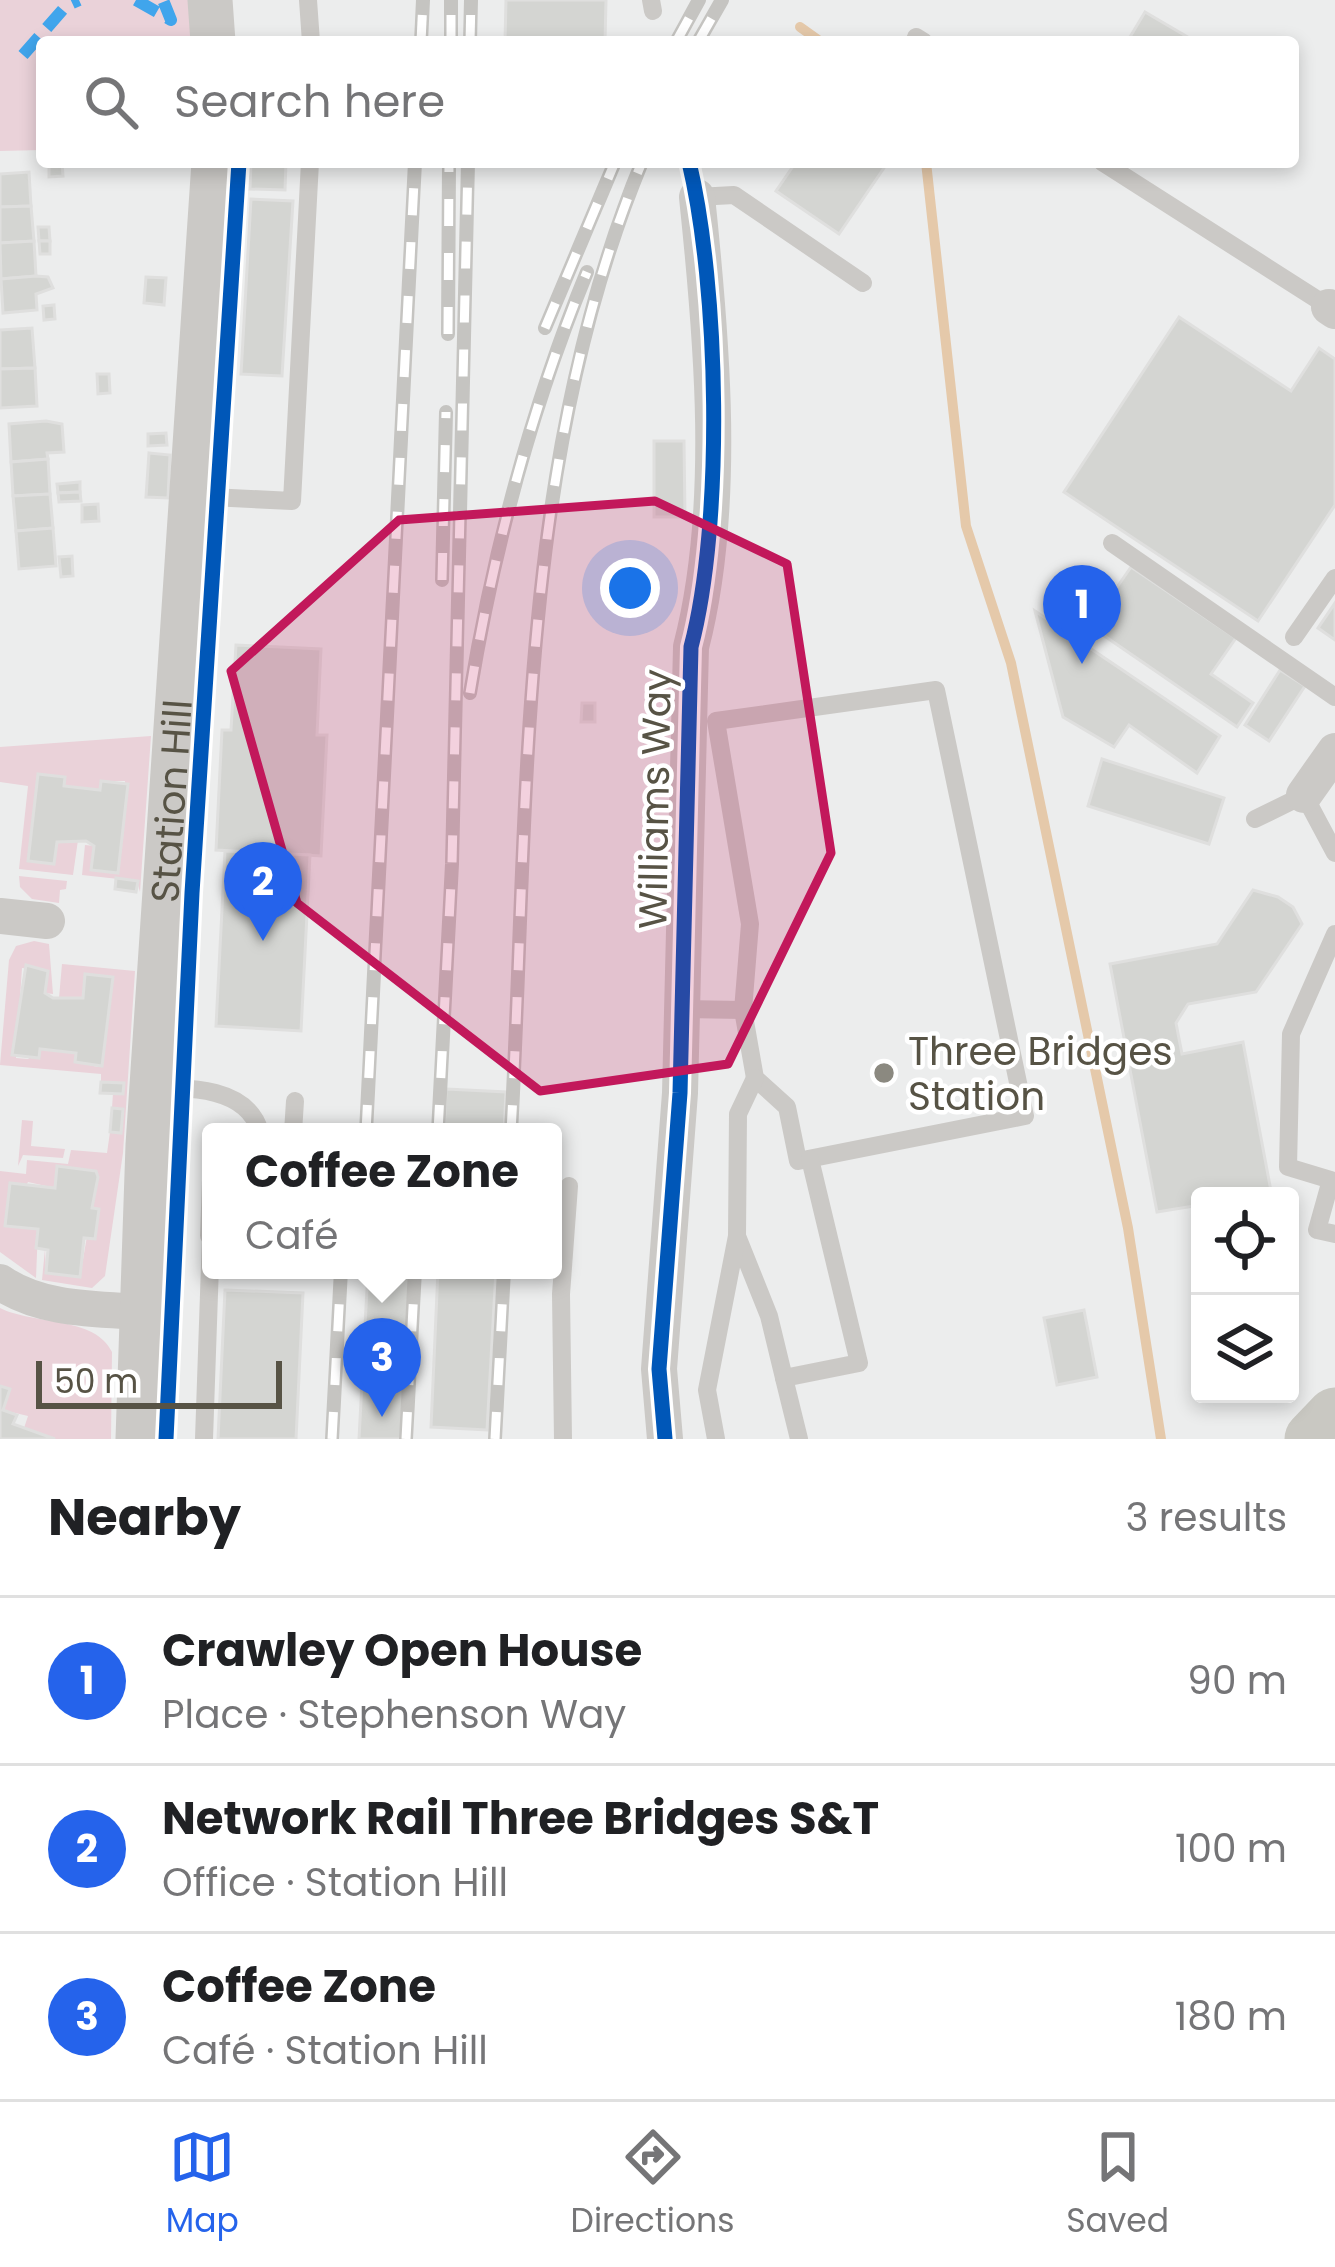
<!DOCTYPE html>
<html lang="en">
<head>
<meta charset="utf-8">
<style>
  body { margin:0; font-family:Poppins,sans-serif; background:#f2f2f2; color:#202124 }
  .controls { position:absolute; right:36px; bottom:36px; display:grid; overflow:hidden; border-radius:12px; box-shadow:0 6px 18px #0003 }
  .controls button { width:108px; height:108px; display:grid; place-items:center; padding:0; border:0; border-bottom:3px solid #e0e0e0; background:#fff; color:#202124; font:60px sans-serif }
  .scale { position:absolute; left:36px; bottom:30px; width:246px; box-sizing:border-box; padding-left:12px; border:6px solid #575345; border-top:0; font-size:33px; line-height:42px; white-space:nowrap; color:#575345; -webkit-text-stroke:9px #fff; paint-order:stroke }
  .you { position:absolute; left:630px; top:588px; width:42px; height:42px; margin:-30px; border:9px solid #fff; border-radius:50%; background:#1a73e8; box-shadow:0 0 0 18px #1a73e833 }
  .badge { display:grid; place-items:center; width:78px; height:78px; border-radius:50%; background:#2563eb; color:#fff; font-size:39px; font-weight:700 }
  .pin { position:absolute; translate:-50% -99px; filter:drop-shadow(0 3px 6px #0008) }
  .pin::after { content:''; position:absolute; top:63px; width:42px; height:36px; background:inherit; clip-path:polygon(0 0,100% 0,50% 100%) }
  .popup { position:absolute; left:202px; top:1123px; width:360px; height:156px; box-sizing:border-box; display:grid; place-content:center; border-radius:12px; background:#fff; filter:drop-shadow(0 3px 9px #0005); font-size:39px; white-space:nowrap; color:#757577 }
  .popup b { font-size:45px; color:#202124 }
  .popup::after { content:''; position:absolute; left:50%; top:100%; margin-left:-24px; border:24px solid transparent; border-top-color:#fff }
  .list { margin:0; padding:0; list-style:none }
  h2 { display:flex; justify-content:space-between; align-items:center; height:156px; margin:0; padding:0 48px; font-size:51px }
  h2 small { font-size:39px; font-weight:400; color:#757577 }
  .list li { display:grid; grid-template-columns:78px 1fr auto; gap:36px; align-items:center; box-sizing:border-box; height:168px; padding:0 48px; border-top:3px solid #e0e0e0 }
  .list b { display:block; font-size:45px; white-space:nowrap }
  .list p { margin:0; font-size:39px; white-space:nowrap; color:#757577 }
  .list em { font-size:39px; font-style:normal; color:#757577 }
  .icon { flex:none; width:66px; height:66px; fill:none; stroke:currentColor; stroke-width:2; stroke-linecap:round; stroke-linejoin:round }
  .map { position:relative; flex:none; width:1335px; height:1439px; overflow:hidden }
  .search { position:absolute; background:#fff; box-shadow:0 6px 18px #0003; left:36px; right:36px; top:36px; height:132px; display:flex; align-items:center; gap:30px; box-sizing:border-box; padding:0 42px; border-radius:12px; color:#757577; font-size:45px }
  .sheet { height:660px; background:#fff }
  nav { display:flex; justify-content:space-around; align-items:center; box-sizing:border-box; height:168px; border-top:3px solid #e0e0e0; background:#fff; font-size:33px; color:#757577 }
  nav a { display:grid; justify-items:center; gap:6px }
  nav .on { color:#2563eb }
  .map>svg:first-child { display:block }
  .green { fill:#ead2d9 }
  .lines { fill:none; stroke-linecap:round; stroke-linejoin:round }
  .stream { stroke:#e5c9aa; stroke-width:10 }
  .building { fill:#d4d5d2; stroke:#dfdfde; stroke-width:3 }
  .service { stroke:#cbc9c6; stroke-width:18 }
  .minor { stroke:#cbc9c6; stroke-width:36 }
  .tertiary { stroke:#cbc9c6; stroke-width:45 }
  .primary { stroke:#c9c8c2; stroke-width:57 }
  .rail-casing { stroke:#c5c4c1; stroke-width:14 }
  .rail { stroke:#fff; stroke-width:9; stroke-dasharray:27; stroke-linecap:butt }
  .quiet { stroke:#40a5ec; stroke-width:12; stroke-dasharray:24 12; stroke-linecap:butt }
  .cycleway-casing { stroke:#fff; stroke-width:22 }
  .cycleway { stroke:#0057b8; stroke-width:15 }
  .marked { fill:#c2185b; fill-opacity:0.2; stroke:#c2185b; stroke-width:9; stroke-linejoin:round }
  .poi-dot { fill:#8b8980; stroke:#fff; stroke-width:4.5 }
  .labels { text-anchor:middle; dominant-baseline:central; stroke-width:9; stroke-linejoin:round; paint-order:stroke }
  .street-label { font-size:39px; fill:#575345; stroke:#fff }
  .poi-label { font-size:39px; fill:#575345; stroke:#fff; text-anchor:start }
</style>
</head>
<body>
<div class="map">
<svg width="1335" height="1439" viewBox="0 0 1335 1439">
  <rect width="100%" height="100%" fill="#eceded"/>
  <g class="green">
    <path d="M 0,0 L 188,0 L 192,42 L 42,42 L 42,150 L 0,151 Z"/>
    <path d="M 151,736 L 140,892 L 137,881 L 82,875 L 85,845 L 94,846 L 91,870 L 118,872 L 125,781 L 102,781 L 100,790 L 64,786 L 65,778 L 38,774 L 28,861 L 54,864 L 57,842 L 78,840 L 73,875 L 19,869 L 28,786 L 0,782 L 0,747 Z"/>
    <path d="M 19,876 L 67,881 L 66,889 L 60,890 L 59,903 L 32,899 L 20,887 Z"/>
    <path d="M 34,941 L 49,944 L 53,994 L 45,993 L 47,971 L 22,968 L 16,1058 L 28,1059 L 40,1049 L 76,1053 L 76,1062 L 98,1067 L 112,977 L 86,974 L 83,998 L 59,998 L 62,964 L 135,971 L 123,1153 L 105,1276 L 92,1288 L 42,1280 L 45,1249 L 46,1273 L 80,1277 L 97,1178 L 58,1166 L 55,1188 L 28,1182 L 6,1225 L 38,1229 L 36,1278 L 0,1252 L 0,1171 L 26,1174 L 27,1160 L 68,1164 L 71,1150 L 107,1153 L 110,1132 L 121,1132 L 123,1109 L 112,1108 L 113,1093 L 123,1094 L 124,1083 L 101,1082 L 101,1074 L 0,1065 L 9,960 L 16,946 Z"/>
    <path d="M 22,1120 L 33,1121 L 31,1146 L 65,1149 L 63,1158 L 23,1155 L 18,1166 Z"/>
    <path d="M 0,1308 C 34,1325 95,1316 112,1352 L 111,1439 L 55,1439 L 24,1428 L 28,1416 L 3,1410 L 10,1390 L 0,1386 Z"/>
  </g>
  <g class="lines">
    <g class="stream">
      <path d="M 800,27 L 821,42"/>
      <path d="M 926,162 L 966,526 L 1011,663 L 1128,1228 L 1161,1439"/>
    </g>
  </g>
  <g class="building">
    <path d="M 506,0 L 606,0 L 605,42 L 505,42 Z"/>
    <path d="M 1145,12 L 1191,39 L 1189,42 L 1127,42 Z"/>
    <path d="M 49,162 L 62,162 L 63,176 L 49,177 Z"/>
    <path d="M 251,162 L 286,162 L 285,190 L 250,189 Z"/>
    <path d="M 796,162 L 888,162 L 839,234 L 776,191 Z"/>
    <path d="M 29,172 L 31,206 L 0,207 L 0,174 Z"/>
    <path d="M 251,199 L 293,201 L 282,376 L 241,374 Z"/>
    <path d="M 31,206 L 34,241 L 0,243 L 0,207 Z"/>
    <path d="M 38,227 L 49,227 L 50,241 L 39,241 Z"/>
    <path d="M 34,241 L 36,276 L 1,279 L 0,243 Z"/>
    <path d="M 39,241 L 50,241 L 50,254 L 40,254 Z"/>
    <path d="M 36,276 L 48,277 L 53,288 L 36,294 L 37,310 L 3,313 L 1,279 Z"/>
    <path d="M 146,277 L 166,278 L 164,305 L 144,303 Z"/>
    <path d="M 54,305 L 55,319 L 44,320 L 43,306 Z"/>
    <path d="M 1179,317 L 1291,391 L 1319,348 L 1335,359 L 1335,505 L 1258,621 L 1064,492 Z"/>
    <path d="M 32,328 L 35,368 L 0,369 L 0,330 Z"/>
    <path d="M 35,368 L 37,406 L 0,408 L 0,369 Z"/>
    <path d="M 97,374 L 109,374 L 110,393 L 98,394 Z"/>
    <path d="M 46,421 L 62,424 L 64,452 L 47,453 L 48,459 L 11,462 L 9,424 Z"/>
    <path d="M 166,433 L 167,445 L 148,446 L 148,434 Z"/>
    <path d="M 654,441 L 684,441 L 685,517 L 654,517 Z"/>
    <path d="M 149,453 L 170,455 L 168,498 L 146,497 Z"/>
    <path d="M 48,459 L 50,494 L 13,496 L 11,462 Z"/>
    <path d="M 80,482 L 80,492 L 58,493 L 57,484 Z"/>
    <path d="M 80,492 L 81,501 L 59,502 L 58,493 Z"/>
    <path d="M 50,494 L 53,528 L 16,531 L 13,496 Z"/>
    <path d="M 98,504 L 99,521 L 82,522 L 82,505 Z"/>
    <path d="M 53,528 L 56,566 L 19,569 L 16,531 Z"/>
    <path d="M 72,556 L 73,576 L 61,577 L 59,557 Z"/>
    <path d="M 1131,567 L 1236,638 L 1211,674 L 1253,703 L 1237,727 L 1090,626 Z"/>
    <path d="M 1335,603 L 1335,640 L 1318,628 Z"/>
    <path d="M 1035,611 L 1220,736 L 1197,773 L 1129,725 L 1114,747 L 1063,717 Z"/>
    <path d="M 236,645 L 321,649 L 317,735 L 327,735 L 321,856 L 216,850 L 222,730 L 231,730 Z"/>
    <path d="M 1280,670 L 1305,686 L 1269,741 L 1245,725 Z"/>
    <path d="M 582,703 L 595,703 L 595,722 L 581,722 Z"/>
    <path d="M 1102,759 L 1224,798 L 1209,844 L 1088,806 Z"/>
    <path d="M 38,774 L 65,777 L 64,786 L 100,790 L 101,781 L 128,784 L 118,873 L 91,870 L 94,846 L 86,841 L 57,842 L 54,864 L 28,861 Z"/>
    <path d="M 225,851 L 310,855 L 301,1031 L 216,1026 Z"/>
    <path d="M 116,878 L 138,881 L 136,892 L 115,889 Z"/>
    <path d="M 1253,890 L 1278,897 L 1293,907 L 1302,924 L 1256,992 L 1188,1004 L 1176,1023 L 1182,1054 L 1243,1042 L 1271,1191 L 1200,1196 L 1200,1205 L 1157,1212 L 1110,964 L 1217,944 Z"/>
    <path d="M 26,965 L 48,971 L 45,993 L 53,998 L 83,998 L 85,974 L 113,977 L 102,1066 L 75,1062 L 76,1053 L 40,1049 L 39,1058 L 12,1055 Z"/>
    <path d="M 101,1082 L 124,1083 L 123,1094 L 100,1093 Z"/>
    <path d="M 446,1089 L 506,1092 L 504,1132 L 444,1132 Z"/>
    <path d="M 112,1108 L 123,1109 L 121,1133 L 110,1132 Z"/>
    <path d="M 57,1166 L 96,1171 L 98,1177 L 92,1208 L 99,1209 L 95,1239 L 84,1238 L 80,1277 L 46,1273 L 48,1250 L 36,1248 L 38,1229 L 5,1226 L 10,1183 L 55,1188 Z"/>
    <path d="M 368,1270 L 410,1270 L 401,1439 L 359,1439 Z"/>
    <path d="M 438,1270 L 496,1270 L 487,1430 L 431,1427 Z"/>
    <path d="M 225,1290 L 303,1293 L 296,1439 L 218,1439 Z"/>
    <path d="M 1084,1310 L 1097,1377 L 1057,1385 L 1044,1318 Z"/>
    <path d="M 0,1386 L 10,1389 L 3,1410 L 17,1415 L 13,1424 L 55,1439 L 0,1439 Z"/>
  </g>
  <g class="lines">
    <g class="service">
      <path d="M 308,0 L 311,42"/>
      <path d="M 651,0 L 653,11"/>
      <path d="M 916,37 L 924,42"/>
      <path d="M 689,162 L 697,197 L 734,195 L 863,283"/>
      <path d="M 1102,162 L 1329,307"/>
      <path d="M 191,496 L 292,501 L 310,162"/>
      <path d="M 1112,543 L 1335,697"/>
      <path d="M 1294,637 L 1335,578"/>
      <path d="M 936,690 L 1025,1116 L 798,1161 L 787,1107 L 755,1078 L 743,1010 L 750,924 L 716,721 Z"/>
      <path d="M 1255,819 L 1304,795 L 1335,853"/>
      <path d="M 1335,934 L 1291,1034 L 1288,1167 L 1331,1180 L 1317,1230 L 1335,1234"/>
      <path d="M 683,1009 L 743,1010"/>
      <path d="M 153,1090 C 189,1086 248,1088 260,1132"/>
      <path d="M 293,1132 L 295,1101"/>
      <path d="M 209,1236 L 211,1180"/>
      <path d="M 737,1236 L 769,1316 L 784,1378"/>
      <path d="M 204,1439 L 211,1236"/>
      <path d="M 563,1439 L 561,1294 L 569,1186"/>
      <path d="M 716,1439 L 707,1390 L 737,1236 L 738,1114 L 755,1078"/>
      <path d="M 799,1439 L 784,1378 L 859,1363 L 810,1159"/>
    </g>
    <g class="minor">
      <path d="M 1329,307 L 1335,311"/>
      <path d="M 1304,795 L 1335,751"/>
      <path d="M 0,916 L 47,921"/>
      <path d="M 0,1282 C 40,1310 95,1309 142,1312"/>
      <path d="M 665,1439 L 659,1369 L 680,1093 L 691,647 C 727,508 712,339 697,197"/>
    </g>
    <g class="tertiary">
      <path d="M 210,0 L 213,42"/>
      <path id="s1" d="M 138,1439 L 148,1145 L 214,162"/>
    </g>
    <path class="primary" d="M 1313,1439 L 1335,1416"/>
    <defs>
      <g id="rail">
        <path d="M 421,42 L 423,0"/>
        <path d="M 451,42 L 451,0"/>
        <path d="M 470,42 L 471,0"/>
        <path d="M 676,42 L 699,0"/>
        <path d="M 698,42 L 722,0"/>
        <path d="M 545,328 L 615,162"/>
        <path d="M 448,334 L 449,162"/>
        <path d="M 442,580 L 446,412"/>
        <path d="M 470,693 C 494,548 531,408 587,272"/>
        <path d="M 366,1132 L 415,162"/>
        <path d="M 438,1132 L 452,864 L 468,162"/>
        <path d="M 511,1132 C 529,808 516,466 642,162"/>
        <path d="M 332,1439 L 341,1270"/>
        <path d="M 406,1439 L 415,1270"/>
        <path d="M 495,1439 L 504,1270"/>
      </g>
    </defs>
    <use href="#rail" class="rail-casing"/>
    <use href="#rail" class="rail"/>
    <g class="quiet">
      <path d="M 136,0 L 171,20 L 163,0"/>
      <path d="M 23,55 L 66,6 L 79,0"/>
    </g>
    <defs>
      <g id="cycleway">
        <path d="M 166,1439 L 192,893 L 239,162"/>
        <path d="M 665,1439 L 659,1369 L 680,1093 L 691,647 C 724,522 719,288 689,162"/>
      </g>
    </defs>
    <use href="#cycleway" class="cycleway-casing"/>
    <use href="#cycleway" class="cycleway"/>
  </g>
  <path class="marked" d="M 655,501 L 787,564 L 831,853 L 728,1064 L 540,1091 L 297,903 L 231,671 L 399,520 Z"/>
  <circle class="poi-dot" cx="884" cy="1073" r="12"/>
  <g class="labels">
    <g class="street-label">
      <text transform="translate(655 799) rotate(-89)">Williams Way</text>
      <text stroke="none"><textPath href="#s1" startOffset="639">Station Hill</textPath></text>
    </g>
    <g class="poi-label">
      <text x="908" y="1051">Three Bridges<tspan x="908" dy="45">Station</tspan></text>
    </g>
  </g>
</svg>
<div class="controls">
<button><svg class="icon" aria-label="locate" viewBox="0 0 24 24"><circle cx="12" cy="12" r="6"/><path d="M12 2v4M12 18v4M2 12h4M18 12h4"/></svg></button>
<button><svg class="icon" aria-label="layers" viewBox="0 0 24 24"><path d="M12 4l9 5-9 5-9-5zM3 14l9 5 9-5"/></svg></button>
</div>
<div class="scale">50 m</div>
<div class="you"></div>
<div class="pin badge" style="left:1082px;top:664px">1</div>
<div class="pin badge" style="left:263px;top:941px">2</div>
<div class="pin badge" style="left:382px;top:1417px">3</div>
<div class="popup"><b>Coffee Zone</b>Café</div>
<div class="search"><svg class="icon" aria-label="search" viewBox="0 0 24 24"><circle cx="10" cy="10" r="6"/><path d="M15 15l6 6"/></svg>Search here</div>
</div>
<section class="sheet">
<h2>Nearby<small>3 results</small></h2>
<ul class="list">
<li><span class="badge">1</span><div><b>Crawley Open House</b><p>Place · Stephenson Way</p></div><em>90 m</em></li>
<li><span class="badge">2</span><div><b>Network Rail Three Bridges S&amp;T</b><p>Office · Station Hill</p></div><em>100 m</em></li>
<li><span class="badge">3</span><div><b>Coffee Zone</b><p>Café · Station Hill</p></div><em>180 m</em></li>
</ul>
</section>
<nav>
<a class="on"><svg class="icon" aria-label="map" viewBox="0 0 24 24"><path d="M3 6l6-2 6 2 6-2v14l-6 2-6-2-6 2zM9 4v14M15 6v14"/></svg>Map</a>
<a><svg class="icon" aria-label="directions" viewBox="0 0 24 24"><path d="M12 3l9 9-9 9-9-9zM9 14v-3h6M13 9l2 2-2 2"/></svg>Directions</a>
<a><svg class="icon" aria-label="saved" viewBox="0 0 24 24"><path d="M7 4h10v16l-5-4-5 4z"/></svg>Saved</a>
</nav>
</body>
</html>
